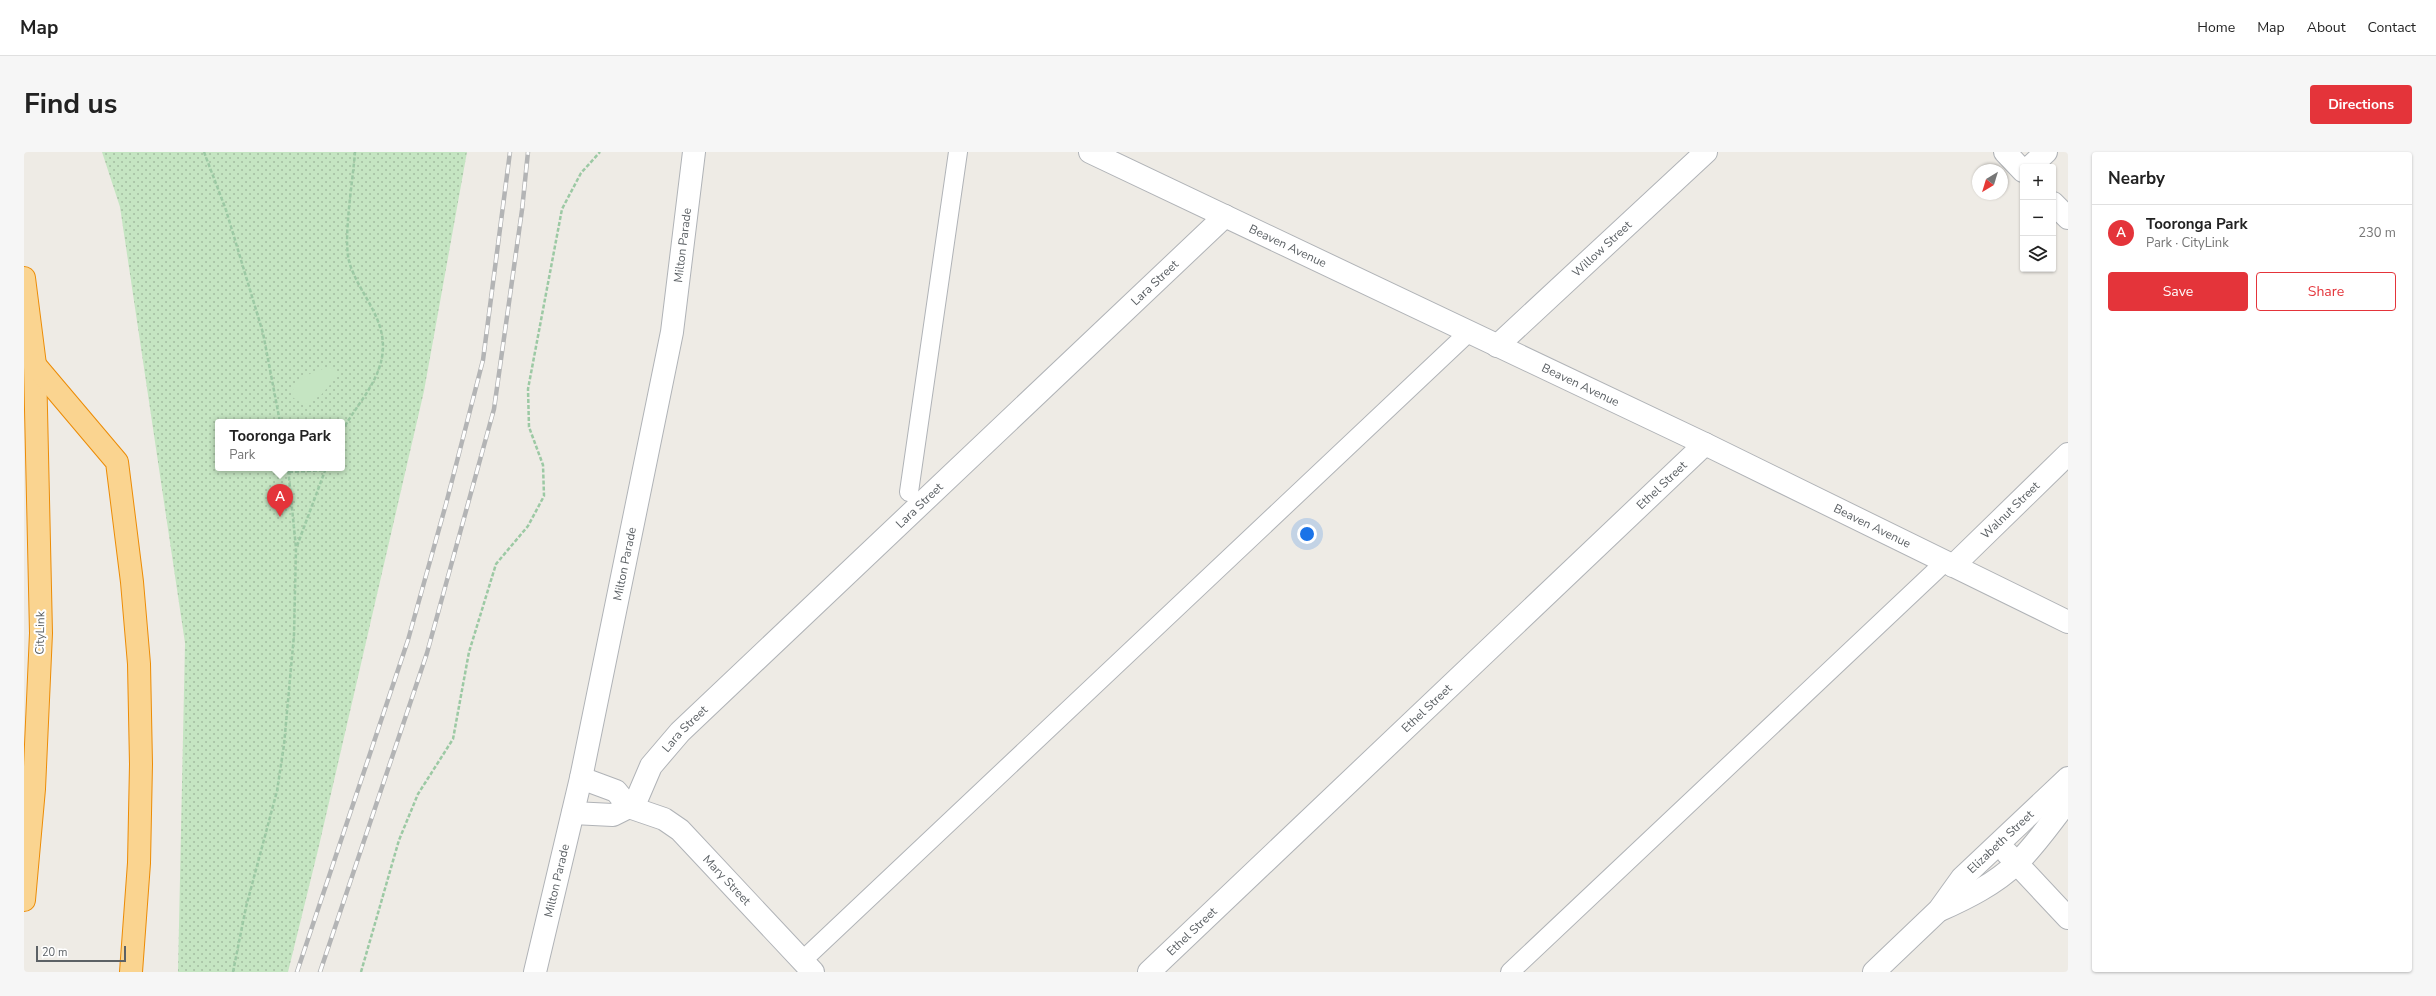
<!DOCTYPE html>
<html lang="en">
<head>
<meta charset="utf-8">
<style>
  body { margin:0; font-family:"Nunito Sans",sans-serif; background:#f6f6f6; color:#222 }
  .controls { position:absolute; right:12px; top:12px; display:grid; overflow:hidden; border-radius:4px; box-shadow:0 1px 3px #0004 }
  .controls button { width:36px; height:36px; display:grid; place-items:center; padding:0; border:0; border-bottom:1px solid #e0e0e0; background:#fff; color:#222; font:20px sans-serif }
  .compass { position:absolute; left:1948px; top:12px; width:36px; height:36px; border-radius:50%; background:#fff; box-shadow:0 1px 3px #0004; rotate:218deg }
  .scale { position:absolute; left:12px; bottom:10px; width:90px; box-sizing:border-box; padding-left:4px; border:2px solid #5c6165; border-top:0; font-size:11px; line-height:14px; white-space:nowrap; color:#5c6165; -webkit-text-stroke:3px #fff; paint-order:stroke }
  .you { position:absolute; left:1283px; top:382px; width:14px; height:14px; margin:-10px; border:3px solid #fff; border-radius:50%; background:#1a73e8; box-shadow:0 0 0 6px #1a73e833 }
  .badge { display:grid; place-items:center; width:26px; height:26px; border-radius:50%; background:#e4343a; color:#fff; font-size:13px; font-weight:700 }
  .pin { position:absolute; translate:-50% -33px; filter:drop-shadow(0 1px 2px #0008) }
  .pin::after { content:''; position:absolute; top:21px; width:14px; height:12px; background:inherit; clip-path:polygon(0 0,100% 0,50% 100%) }
  .popup { position:absolute; left:191px; top:267px; width:130px; height:52px; box-sizing:border-box; display:grid; place-content:center; border-radius:4px; background:#fff; filter:drop-shadow(0 1px 3px #0005); font-size:13px; white-space:nowrap; color:#767676 }
  .popup b { font-size:15px; color:#222 }
  .popup::after { content:''; position:absolute; left:50%; top:100%; margin-left:-8px; border:8px solid transparent; border-top-color:#fff }
  .list { margin:0; padding:0; list-style:none }
  h2 { display:flex; justify-content:space-between; align-items:center; height:52px; margin:0; padding:0 16px; font-size:17px }
  h2 small { font-size:13px; font-weight:400; color:#767676 }
  .list li { display:grid; grid-template-columns:26px 1fr auto; gap:12px; align-items:center; box-sizing:border-box; height:56px; padding:0 16px; border-top:1px solid #e0e0e0 }
  .list b { display:block; font-size:15px; white-space:nowrap }
  .list p { margin:0; font-size:13px; white-space:nowrap; color:#767676 }
  .list em { font-size:13px; font-style:normal; color:#767676 }
  .actions { display:flex; gap:8px; padding:12px 16px }
  .actions a { flex:1; padding:9px 0; border:1px solid #e4343a; border-radius:4px; text-align:center; font-size:14px; color:#e4343a }
  .actions .main { background:#e4343a; color:#fff }
  .icon { flex:none; width:22px; height:22px; fill:none; stroke:currentColor; stroke-width:2; stroke-linecap:round; stroke-linejoin:round }
  .map { position:relative; flex:none; width:2044px; height:820px; overflow:hidden; border-radius:4px }
  header { display:flex; align-items:center; gap:24px; box-sizing:border-box; height:56px; padding:0 20px; background:#fff; border-bottom:1px solid #e0e0e0 }
  header strong { font-size:19px }
  nav { display:flex; gap:22px; margin-inline-start:auto; font-size:14px }
  .intro { display:flex; align-items:center; justify-content:space-between; box-sizing:border-box; height:96px; padding:0 24px }
  h1 { margin:0; font-size:28px }
  .button { padding:10px 18px; border-radius:4px; background:#e4343a; color:#fff; font-size:14px; font-weight:700 }
  main { display:flex; gap:24px; padding:0 24px }
  aside { flex:1; background:#fff; border-radius:4px; box-shadow:0 1px 3px #0004 }
  .map>svg:first-child { display:block }
  .park { fill:url(#park-dots); fill-rule:evenodd }
  .garden { fill:#c5e5c2 }
  .lines { fill:none; stroke-linecap:round; stroke-linejoin:round }
  .service-casing { stroke:#b0b3b7; stroke-width:20 }
  .minor-casing { stroke:#b0b3b7; stroke-width:24 }
  .motorway-casing { stroke:#ec8c06; stroke-width:24 }
  .path { stroke:#9cc9a4; stroke-width:2.5; stroke-dasharray:4 2; stroke-linecap:butt }
  .service { stroke:#fff; stroke-width:18 }
  .minor { stroke:#fff; stroke-width:22 }
  .motorway { stroke:#fad490; stroke-width:22 }
  .rail-casing { stroke:#b3b4b5; stroke-width:4.5 }
  .rail { stroke:#fff; stroke-width:3; stroke-dasharray:9; stroke-linecap:butt }
  .labels { text-anchor:middle; dominant-baseline:central; stroke-width:4; stroke-linejoin:round; paint-order:stroke }
  .street-label { font-size:12px; fill:#5c6165; stroke:#fff }
</style>
</head>
<body>
<header>
<strong>Map</strong>
<nav><a>Home</a><a>Map</a><a>About</a><a>Contact</a></nav>
</header>
<div class="intro"><h1>Find us</h1><a class="button">Directions</a></div>
<main>
<div class="map">
<svg width="2044" height="820" viewBox="0 0 2044 820">
  <defs>
    <pattern id="park-dots" width="8" height="8" patternUnits="userSpaceOnUse"><rect width="8" height="8" fill="#c5e5c2"/><path d="M2 2h.1M6 6h.1" fill="none" stroke="#a3bda1" stroke-width="1.8" stroke-linecap="round"/></pattern>
  </defs>
  <rect width="100%" height="100%" fill="#eeebe5"/>
  <path class="park" d="M 78,0 L 443,0 L 400,239 L 294,698 L 264,820 L 154,820 L 161,491 L 96,55 ZM 194,270 L 318,270 L 318,316 L 194,316 Z"/>
  <path class="garden" d="M 305,215 L 312,219 L 312,226 L 297,243 L 281,253 L 268,245 C 268,226 289,220 305,215 Z"/>
  <g class="lines">
    <defs>
      <g id="service">
        <path d="M 885,340 L 934,0"/>
        <path d="M 779,808 L 1445,180"/>
        <path d="M 1486,820 L 1921,410"/>
      </g>
      <g id="minor">
        <path id="s1" d="M 1066,0 L 1681,292 L 2044,470"/>
        <path d="M 1981,0 L 1999,19"/>
        <path d="M 2006,15 L 2022,0"/>
        <path d="M 2029,51 L 2044,66"/>
        <path id="s2" d="M 1473,194 L 1682,0"/>
        <path id="s3" d="M 1929,414 L 2044,302"/>
        <path id="s4" d="M 557,626 L 592,639 L 605,655 L 640,667 L 656,678 L 789,820"/>
        <path id="s5" d="M 609,656 L 627,614 L 656,580 L 1201,64"/>
        <path d="M 549,661 L 589,663 L 605,655"/>
        <path d="M 1983,701 L 2044,766"/>
        <path d="M 1916,758 C 1943,746 1971,732 1993,711 C 2012,693 2027,670 2044,649"/>
        <path id="s6" d="M 511,820 L 557,626 L 648,180 L 670,0"/>
        <path id="s7" d="M 1125,820 L 1681,292"/>
        <path id="s8" d="M 1850,820 L 1915,758 L 1938,726 L 2044,626"/>
      </g>
      <g id="motorway">
        <path d="M 0,126 L 11,213 L 17,481 L 10,637 L 0,748"/>
        <path d="M 11,213 L 93,310 L 108,430 L 115,512 L 117,612 L 115,711 L 107,820"/>
      </g>
    </defs>
    <use href="#service" class="service-casing"/>
    <use href="#minor" class="minor-casing"/>
    <use href="#motorway" class="motorway-casing"/>
    <g class="path">
      <path d="M 180,0 L 202,58 L 239,181 L 256,270"/>
      <path d="M 318,279 C 336,246 369,218 356,175 C 349,152 331,132 325,109 C 319,85 329,28 331,0"/>
      <path d="M 265,320 L 302,318"/>
      <path d="M 273,394 L 302,316"/>
      <path d="M 209,820 L 222,755 L 253,639 L 260,593 L 270,483 L 272,396 L 264,316"/>
      <path d="M 337,820 L 375,688 L 394,642 L 429,587 L 445,500 L 472,412 L 504,374 L 520,344 L 519,313 L 505,275 L 504,237 L 538,57 L 557,21 L 576,0"/>
    </g>
    <use href="#service" class="service"/>
    <use href="#minor" class="minor"/>
    <use href="#motorway" class="motorway"/>
    <defs>
      <g id="rail">
        <path d="M 273,820 L 384,488 L 422,352 L 459,208 L 486,0"/>
        <path d="M 296,820 L 403,501 L 470,257 L 498,58 L 504,0"/>
      </g>
    </defs>
    <use href="#rail" class="rail-casing"/>
    <use href="#rail" class="rail"/>
  </g>
  <g class="labels">
    <g class="street-label">
      <text stroke="none"><textPath href="#s6" startOffset="742">Milton Parade</textPath></text>
      <text stroke="none"><textPath href="#s1" startOffset="219">Beaven Avenue</textPath></text>
      <text stroke="none"><textPath href="#s2" startOffset="143">Willow Street</textPath></text>
      <text stroke="none"><textPath href="#s5" startOffset="744">Lara Street</textPath></text>
      <text stroke="none"><textPath href="#s1" startOffset="543">Beaven Avenue</textPath></text>
      <text stroke="none"><textPath href="#s7" startOffset="707">Ethel Street</textPath></text>
      <text stroke="none"><textPath href="#s5" startOffset="420">Lara Street</textPath></text>
      <text stroke="none"><textPath href="#s3" startOffset="80">Walnut Street</textPath></text>
      <text stroke="none"><textPath href="#s1" startOffset="867">Beaven Avenue</textPath></text>
      <text stroke="none"><textPath href="#s6" startOffset="418">Milton Parade</textPath></text>
      <text transform="translate(16 481) rotate(-89)">CityLink</text>
      <text stroke="none"><textPath href="#s7" startOffset="383">Ethel Street</textPath></text>
      <text stroke="none"><textPath href="#s5" startOffset="96">Lara Street</textPath></text>
      <text stroke="none"><textPath href="#s8" startOffset="182">Elizabeth Street</textPath></text>
      <text stroke="none"><textPath href="#s4" startOffset="183">Mary Street</textPath></text>
      <text stroke="none"><textPath href="#s6" startOffset="94">Milton Parade</textPath></text>
      <text stroke="none"><textPath href="#s7" startOffset="59">Ethel Street</textPath></text>
    </g>
  </g>
</svg>
<div class="controls">
<button>+</button>
<button>−</button>
<button><svg class="icon" aria-label="layers" viewBox="0 0 24 24"><path d="M12 4l9 5-9 5-9-5zM3 14l9 5 9-5"/></svg></button>
</div>
<svg class="compass" viewBox="-18 -18 36 36"><path d="M0-13l5 13h-10z" fill="#e53935"/><path d="M0 13l5-13h-10z" fill="#767676"/></svg>
<div class="scale">20 m</div>
<div class="you"></div>
<div class="pin badge" style="left:256px;top:365px">A</div>
<div class="popup"><b>Tooronga Park</b>Park</div>
</div>
<aside>
<h2>Nearby<small></small></h2>
<ul class="list">
<li><span class="badge">A</span><div><b>Tooronga Park</b><p>Park · CityLink</p></div><em>230 m</em></li>
</ul>
<div class="actions"><a class="main">Save</a><a>Share</a></div>
</aside>
</main>
</body>
</html>
